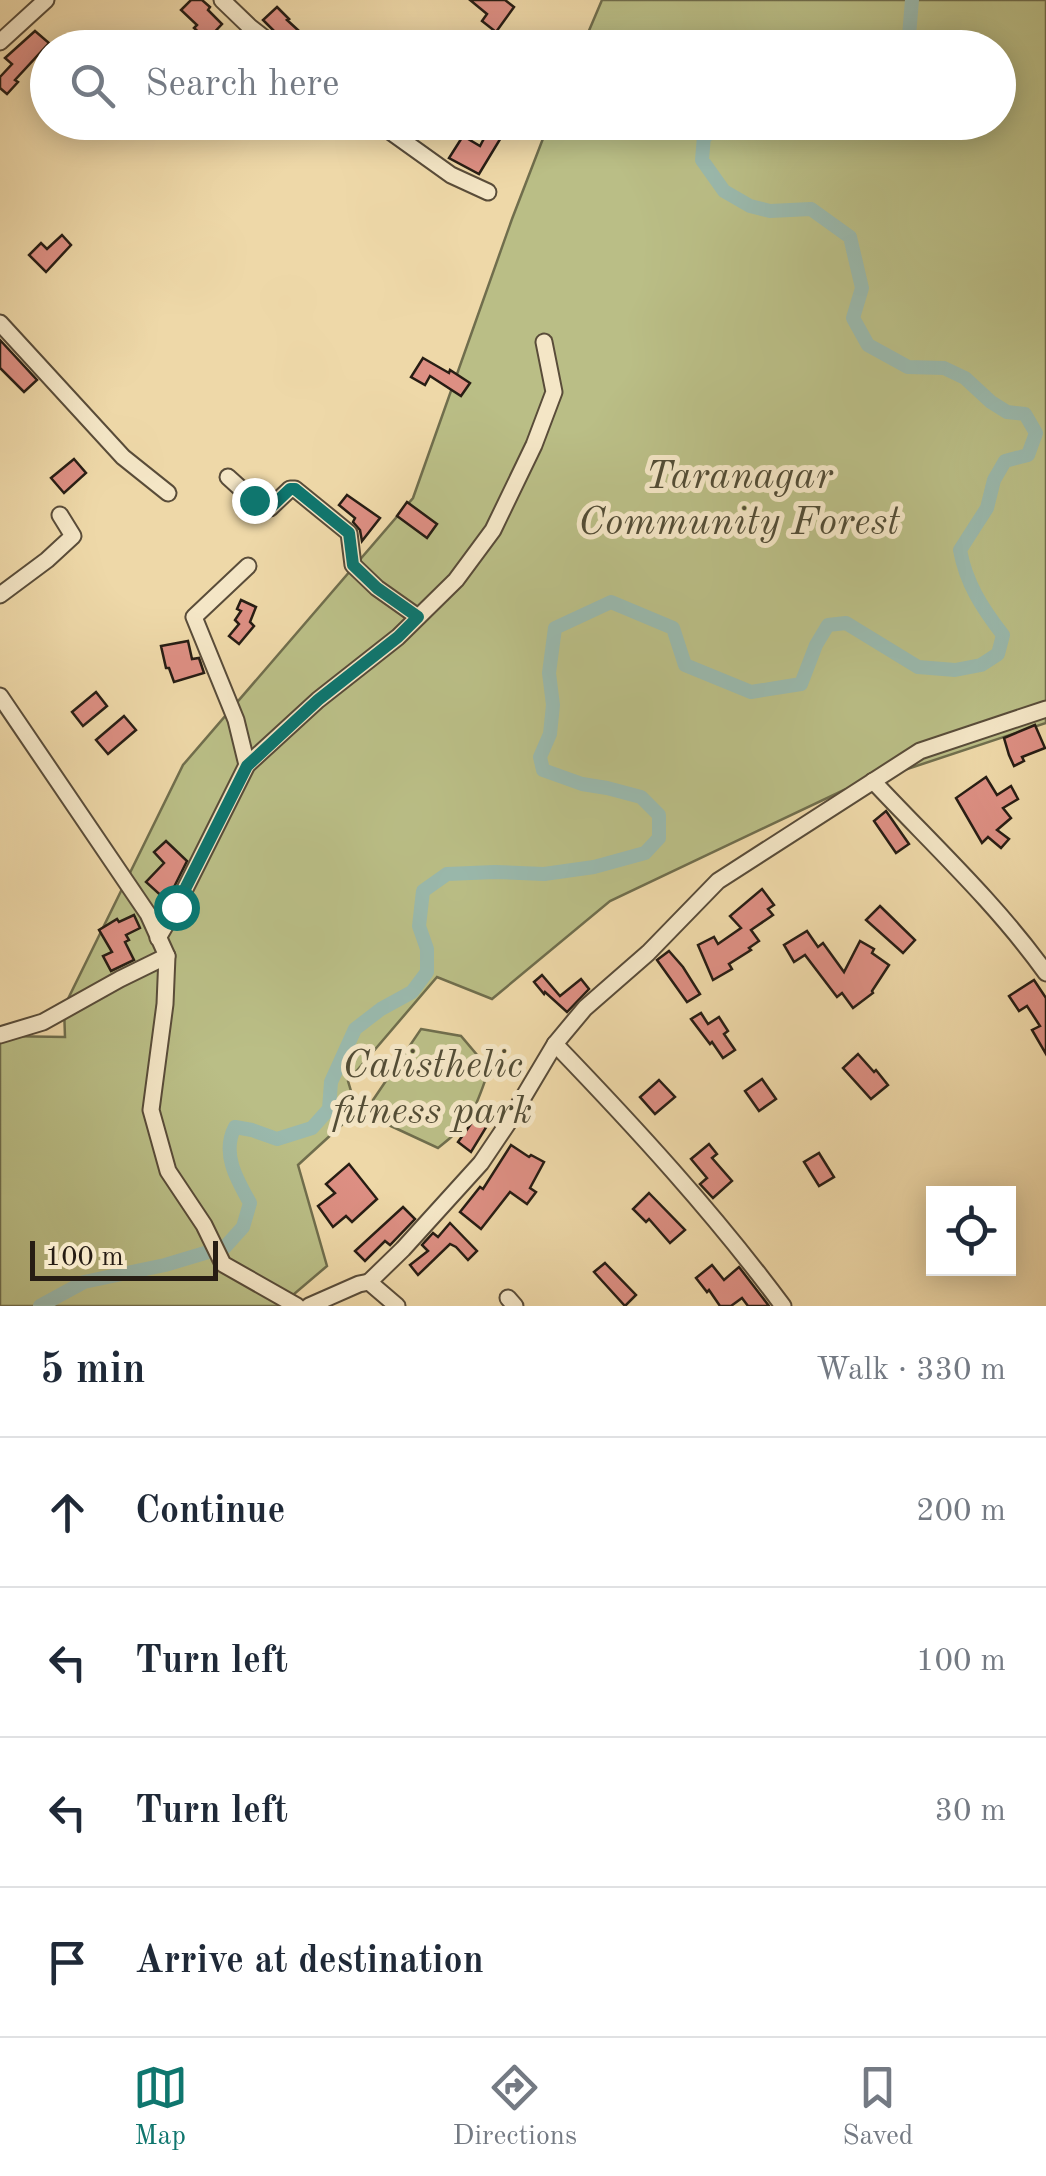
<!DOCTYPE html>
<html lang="en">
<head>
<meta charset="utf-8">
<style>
  body { margin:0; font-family:"Old Standard TT",serif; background:#f2f2f3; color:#1f2937 }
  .controls { position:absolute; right:30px; bottom:30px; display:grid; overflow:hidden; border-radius:0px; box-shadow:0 5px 25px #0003 }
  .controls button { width:90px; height:90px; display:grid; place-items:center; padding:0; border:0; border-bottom:2px solid #e0e1e3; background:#fff; color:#1f2937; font:50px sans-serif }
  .scale { position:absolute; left:30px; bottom:25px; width:188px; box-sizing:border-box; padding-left:10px; border:5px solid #271d14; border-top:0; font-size:28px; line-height:35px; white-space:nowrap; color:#271d14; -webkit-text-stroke:8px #f4e6c6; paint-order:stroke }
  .stop { position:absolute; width:30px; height:30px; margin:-22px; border:8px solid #0f766e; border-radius:50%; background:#fff }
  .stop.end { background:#0f766e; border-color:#fff; box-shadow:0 2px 10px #0008 }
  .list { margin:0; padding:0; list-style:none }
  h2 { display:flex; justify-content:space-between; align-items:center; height:130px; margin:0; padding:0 40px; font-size:42px }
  h2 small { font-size:32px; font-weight:400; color:#747a83 }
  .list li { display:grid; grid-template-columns:65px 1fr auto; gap:30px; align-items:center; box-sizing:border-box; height:150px; padding:0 40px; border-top:2px solid #e0e1e3 }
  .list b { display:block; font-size:38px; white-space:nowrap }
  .list em { font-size:32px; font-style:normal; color:#747a83 }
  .icon { flex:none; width:55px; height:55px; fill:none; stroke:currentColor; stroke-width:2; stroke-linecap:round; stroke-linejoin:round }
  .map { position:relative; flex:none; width:1046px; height:1306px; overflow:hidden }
  .search { position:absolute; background:#fff; box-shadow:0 5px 25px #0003; left:30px; right:30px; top:30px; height:110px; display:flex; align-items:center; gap:25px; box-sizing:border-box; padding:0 35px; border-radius:55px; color:#747a83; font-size:38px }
  .sheet { height:730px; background:#fff }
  nav { display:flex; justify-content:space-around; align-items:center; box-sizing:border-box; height:140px; border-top:2px solid #e0e1e3; background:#fff; font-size:28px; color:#747a83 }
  nav a { display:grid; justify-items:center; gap:5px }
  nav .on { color:#0f766e }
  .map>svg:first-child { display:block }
  .green { fill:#babe86; stroke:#706e4d; stroke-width:2.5 }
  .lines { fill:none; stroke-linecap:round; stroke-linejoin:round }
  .canal { stroke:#9ab9ad; stroke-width:14 }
  .building { fill:#dd8f83; stroke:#271d14; stroke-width:2.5 }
  .minor-casing { stroke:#594c39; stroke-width:19 }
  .minor { stroke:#f4e6c6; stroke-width:15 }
  .route { stroke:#0f766e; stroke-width:12 }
  .labels { text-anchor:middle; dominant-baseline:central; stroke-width:10; stroke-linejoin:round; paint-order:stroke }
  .park-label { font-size:40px; font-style:italic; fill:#534d36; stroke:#f4e6c6 }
</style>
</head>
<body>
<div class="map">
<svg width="1046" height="1306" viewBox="0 0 1046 1306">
  <rect width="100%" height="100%" fill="#eed8a8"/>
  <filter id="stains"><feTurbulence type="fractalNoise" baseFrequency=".002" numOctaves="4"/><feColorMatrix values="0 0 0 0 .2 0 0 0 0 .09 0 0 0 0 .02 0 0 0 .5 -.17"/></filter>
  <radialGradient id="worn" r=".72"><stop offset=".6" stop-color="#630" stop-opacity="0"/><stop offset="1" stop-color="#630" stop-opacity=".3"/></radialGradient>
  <g class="green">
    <path d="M 602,0 L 1046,0 L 1046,723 L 844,790 L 610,901 L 492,999 L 437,977 L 348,1081 L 357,1111 L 298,1165 L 327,1266 L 280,1306 L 0,1306 L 0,1036 L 65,1037 L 64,1007 L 183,765 L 413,498 L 512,219 L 549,123 L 998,122 L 998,48 L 582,47 Z"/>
    <path d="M 421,1029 L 461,1036 L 489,1069 C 476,1108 472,1122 438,1148 L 380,1121 L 373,1100 Z"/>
  </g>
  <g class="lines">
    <g class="canal">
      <path d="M 908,48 L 912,0"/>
      <path d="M 821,122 L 832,127 L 846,122"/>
      <path d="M 40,1306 L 84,1282 L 165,1265 L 225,1247 L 243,1227 L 250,1203 C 237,1180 221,1153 235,1127 L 252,1130 L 277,1139 L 312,1128 L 329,1109 L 331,1082 L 355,1029 L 381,1009 L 412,992 L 427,972 L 427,949 L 419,926 L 423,891 L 447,874 L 495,872 L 544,874 L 594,867 L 645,853 L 659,838 L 659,815 L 641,797 L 607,788 L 582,784 L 543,770 L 540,757 L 550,734 L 553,705 L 549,673 L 555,628 L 611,602 L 673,628 L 685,665 L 751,692 L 801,684 L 816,645 L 828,625 L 846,623 L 918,667 L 955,670 L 981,665 L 998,654 L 1003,635 C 982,608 966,583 960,550 L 987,508 L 994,480 L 1005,461 L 1028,455 L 1036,433 L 1025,414 L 1007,412 L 991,402 L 965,378 L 944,368 L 908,367 L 868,345 L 853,318 L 862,288 L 850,237 L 811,209 L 770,211 L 750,206 L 724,191 L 702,160 L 704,136 L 734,123 L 772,128 L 783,122"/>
    </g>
  </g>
  <g class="building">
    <path d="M 191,0 L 202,0 L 210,7 L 208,10 L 222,24 L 207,40 L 194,28 L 197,25 L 181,10 Z"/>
    <path d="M 470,0 L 505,0 L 514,7 L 496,32 L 482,21 L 487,14 Z"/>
    <path d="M 277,7 L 289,19 L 287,20 L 299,31 L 288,45 L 263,20 Z"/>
    <path d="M 35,31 L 49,43 L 15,80 L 18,82 L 7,94 L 0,88 L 0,77 L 12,64 L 5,58 Z"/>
    <path d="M 489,129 L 502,136 L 479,174 L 449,158 L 463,136 L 480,146 Z"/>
    <path d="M 62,235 L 71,245 L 46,272 L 29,255 L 41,243 L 47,249 Z"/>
    <path d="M 0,340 L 37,380 L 24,392 L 0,368 Z"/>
    <path d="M 423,358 L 449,373 L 450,370 L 470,383 L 461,396 L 430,376 L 425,385 L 411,377 Z"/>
    <path d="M 74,459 L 86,473 L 64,493 L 51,478 Z"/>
    <path d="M 347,495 L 380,518 L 362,541 L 360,530 L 353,522 L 355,518 L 339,505 Z"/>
    <path d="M 407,502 L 437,524 L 427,538 L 397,516 Z"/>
    <path d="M 241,600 L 256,607 L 250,622 L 254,626 L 239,644 L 229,636 L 239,624 L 235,620 L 241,611 L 237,609 Z"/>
    <path d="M 188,641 L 192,659 L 199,658 L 204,673 L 174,682 L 169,668 L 166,668 L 161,646 Z"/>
    <path d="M 96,692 L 107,706 L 83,726 L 72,712 Z"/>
    <path d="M 124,716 L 136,730 L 108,754 L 96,740 Z"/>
    <path d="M 1035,725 L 1045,748 L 1022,757 L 1024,761 L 1014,766 L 1009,755 L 1004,738 Z"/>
    <path d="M 986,777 L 997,795 L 1011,786 L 1018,799 L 1003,808 L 1011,818 L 997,830 L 1009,839 L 1001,848 L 988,837 L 982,843 L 956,798 Z"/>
    <path d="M 886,811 L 909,844 L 896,853 L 874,821 Z"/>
    <path d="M 166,841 L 187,861 L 167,901 L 146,882 L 164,863 L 154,852 Z"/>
    <path d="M 762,889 L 774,905 L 768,909 L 773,915 L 751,930 L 759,941 L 749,948 L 751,950 L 729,964 L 732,969 L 713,980 L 698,945 L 714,937 L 718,944 L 741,928 L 730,916 Z"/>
    <path d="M 880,906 L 915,940 L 903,953 L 866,920 Z"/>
    <path d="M 134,915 L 140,928 L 126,935 L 129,940 L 125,942 L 134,960 L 111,971 L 103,956 L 112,952 L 99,930 L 117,919 L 119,922 Z"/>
    <path d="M 807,931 L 818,947 L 823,943 L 844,972 L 860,941 L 874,949 L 872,953 L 889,965 L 872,991 L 873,993 L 853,1008 L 842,993 L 837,997 L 805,955 L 794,962 L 784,945 Z"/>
    <path d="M 669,951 L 683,967 L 700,994 L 687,1002 L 657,960 Z"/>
    <path d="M 542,975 L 560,996 L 581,979 L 589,989 L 567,1012 L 545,992 L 544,994 L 534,982 Z"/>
    <path d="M 1034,980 L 1046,998 L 1046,1054 L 1032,1030 L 1040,1026 L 1027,1006 L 1019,1011 L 1009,996 Z"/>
    <path d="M 701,1013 L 708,1024 L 719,1017 L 728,1031 L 724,1034 L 735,1050 L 723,1058 L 712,1042 L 710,1044 L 691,1019 Z"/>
    <path d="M 858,1054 L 874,1072 L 876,1070 L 888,1085 L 871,1099 L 843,1068 Z"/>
    <path d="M 762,1079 L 776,1099 L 759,1111 L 745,1091 Z"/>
    <path d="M 659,1080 L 675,1097 L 655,1114 L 640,1097 Z"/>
    <path d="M 478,1114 L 490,1121 L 471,1152 L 458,1142 Z"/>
    <path d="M 709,1144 L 717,1154 L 712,1158 L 732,1181 L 713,1198 L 700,1184 L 707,1178 L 691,1159 Z"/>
    <path d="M 511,1145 L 529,1157 L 531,1155 L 544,1162 L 530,1188 L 536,1192 L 527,1204 L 510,1192 L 481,1229 L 460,1212 L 480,1187 L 483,1189 Z"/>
    <path d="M 819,1153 L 834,1177 L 819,1186 L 804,1162 Z"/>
    <path d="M 349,1164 L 377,1199 L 352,1222 L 346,1216 L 333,1227 L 318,1206 L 335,1193 L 326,1184 Z"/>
    <path d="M 649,1193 L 685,1230 L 670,1243 L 649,1219 L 646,1222 L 633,1209 Z"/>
    <path d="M 403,1207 L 415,1219 L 390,1245 L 385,1241 L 365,1261 L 355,1251 Z"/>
    <path d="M 450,1223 L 477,1251 L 468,1260 L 456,1247 L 450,1244 L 418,1275 L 410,1265 L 428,1251 L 422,1245 L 433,1233 L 438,1237 Z"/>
    <path d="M 605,1263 L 636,1295 L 625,1306 L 594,1272 Z"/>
    <path d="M 712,1265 L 724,1280 L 739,1267 L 769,1306 L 748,1306 L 742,1298 L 731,1306 L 720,1306 L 709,1290 L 707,1292 L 696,1278 Z"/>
  </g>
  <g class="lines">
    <defs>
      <g id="minor">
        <path d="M 222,0 L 250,27 L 277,48"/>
        <path d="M 0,42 L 46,0"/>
        <path d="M 377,122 L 451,175 L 488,192"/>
        <path d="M 0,323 L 123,457 L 168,493"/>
        <path d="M 228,477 L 261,507 L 270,508 L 290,489 L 295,489 L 349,533 L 353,565 L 377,588 L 418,617"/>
        <path d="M 0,595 L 47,560 L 73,536 L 60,515"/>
        <path d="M 0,696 L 148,914 L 167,956 L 165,1004 L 151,1110 L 168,1171 L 204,1225 L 223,1264 L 297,1306"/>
        <path d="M 247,765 L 236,720 L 194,617 L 248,566"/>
        <path d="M 873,781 C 931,843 996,903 1046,973"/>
        <path d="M 158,938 L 176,907 L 247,765 L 318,700 L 398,637 L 456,580 L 493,530 L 534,445 L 554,392 L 544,342"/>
        <path d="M 0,1035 L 43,1022 L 120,979 L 167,956"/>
        <path d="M 555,1044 C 635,1127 714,1213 783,1306"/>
        <path d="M 369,1282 L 403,1249 L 481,1163 L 508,1123 L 555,1044 L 585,1008 L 648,953 L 718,881 L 920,751 L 1046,709"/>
        <path d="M 508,1298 L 515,1306"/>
        <path d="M 309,1306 L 359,1284 L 369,1282 L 397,1306"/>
      </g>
    </defs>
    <use href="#minor" class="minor-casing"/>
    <use href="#minor" class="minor"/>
  </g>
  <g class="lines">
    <path class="route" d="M 176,907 L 247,766 L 318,700 L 398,637 L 418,617 L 377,588 L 353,565 L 349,533 L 295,489 L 290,489 L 270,508 L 261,507 L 254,500"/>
  </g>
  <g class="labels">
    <g class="park-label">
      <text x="739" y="478">Taranagar<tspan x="739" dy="46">Community Forest</tspan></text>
      <text x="433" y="1067">Calisthelic<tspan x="433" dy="46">fitness park</tspan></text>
    </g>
  </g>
  <rect width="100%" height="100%" filter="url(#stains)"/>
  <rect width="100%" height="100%" fill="url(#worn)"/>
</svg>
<div class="controls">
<button><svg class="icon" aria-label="locate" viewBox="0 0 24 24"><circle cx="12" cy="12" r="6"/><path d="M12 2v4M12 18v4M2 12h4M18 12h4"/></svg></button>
</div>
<div class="scale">100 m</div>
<div class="stop" style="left:176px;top:907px"></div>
<div class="stop end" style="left:254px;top:500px"></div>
<div class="search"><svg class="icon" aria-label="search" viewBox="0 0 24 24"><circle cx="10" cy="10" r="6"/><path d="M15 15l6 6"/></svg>Search here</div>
</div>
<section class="sheet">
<h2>5 min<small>Walk · 330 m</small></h2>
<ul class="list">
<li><svg class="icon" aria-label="ahead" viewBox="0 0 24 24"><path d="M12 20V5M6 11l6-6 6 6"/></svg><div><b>Continue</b></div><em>200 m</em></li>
<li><svg class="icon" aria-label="left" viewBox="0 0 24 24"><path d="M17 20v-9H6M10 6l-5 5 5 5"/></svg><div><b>Turn left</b></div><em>100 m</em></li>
<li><svg class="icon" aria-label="left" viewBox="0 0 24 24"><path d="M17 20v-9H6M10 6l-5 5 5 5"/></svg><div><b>Turn left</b></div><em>30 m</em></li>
<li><svg class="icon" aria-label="arrive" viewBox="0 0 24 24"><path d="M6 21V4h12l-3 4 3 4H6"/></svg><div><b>Arrive at destination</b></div></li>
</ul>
</section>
<nav>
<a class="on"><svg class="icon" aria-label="map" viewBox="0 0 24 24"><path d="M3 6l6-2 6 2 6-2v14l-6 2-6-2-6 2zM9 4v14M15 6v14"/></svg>Map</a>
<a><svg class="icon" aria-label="directions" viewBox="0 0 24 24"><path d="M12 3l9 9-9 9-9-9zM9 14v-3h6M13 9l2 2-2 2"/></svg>Directions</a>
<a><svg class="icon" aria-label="saved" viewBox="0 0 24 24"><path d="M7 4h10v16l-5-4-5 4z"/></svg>Saved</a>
</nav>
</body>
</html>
